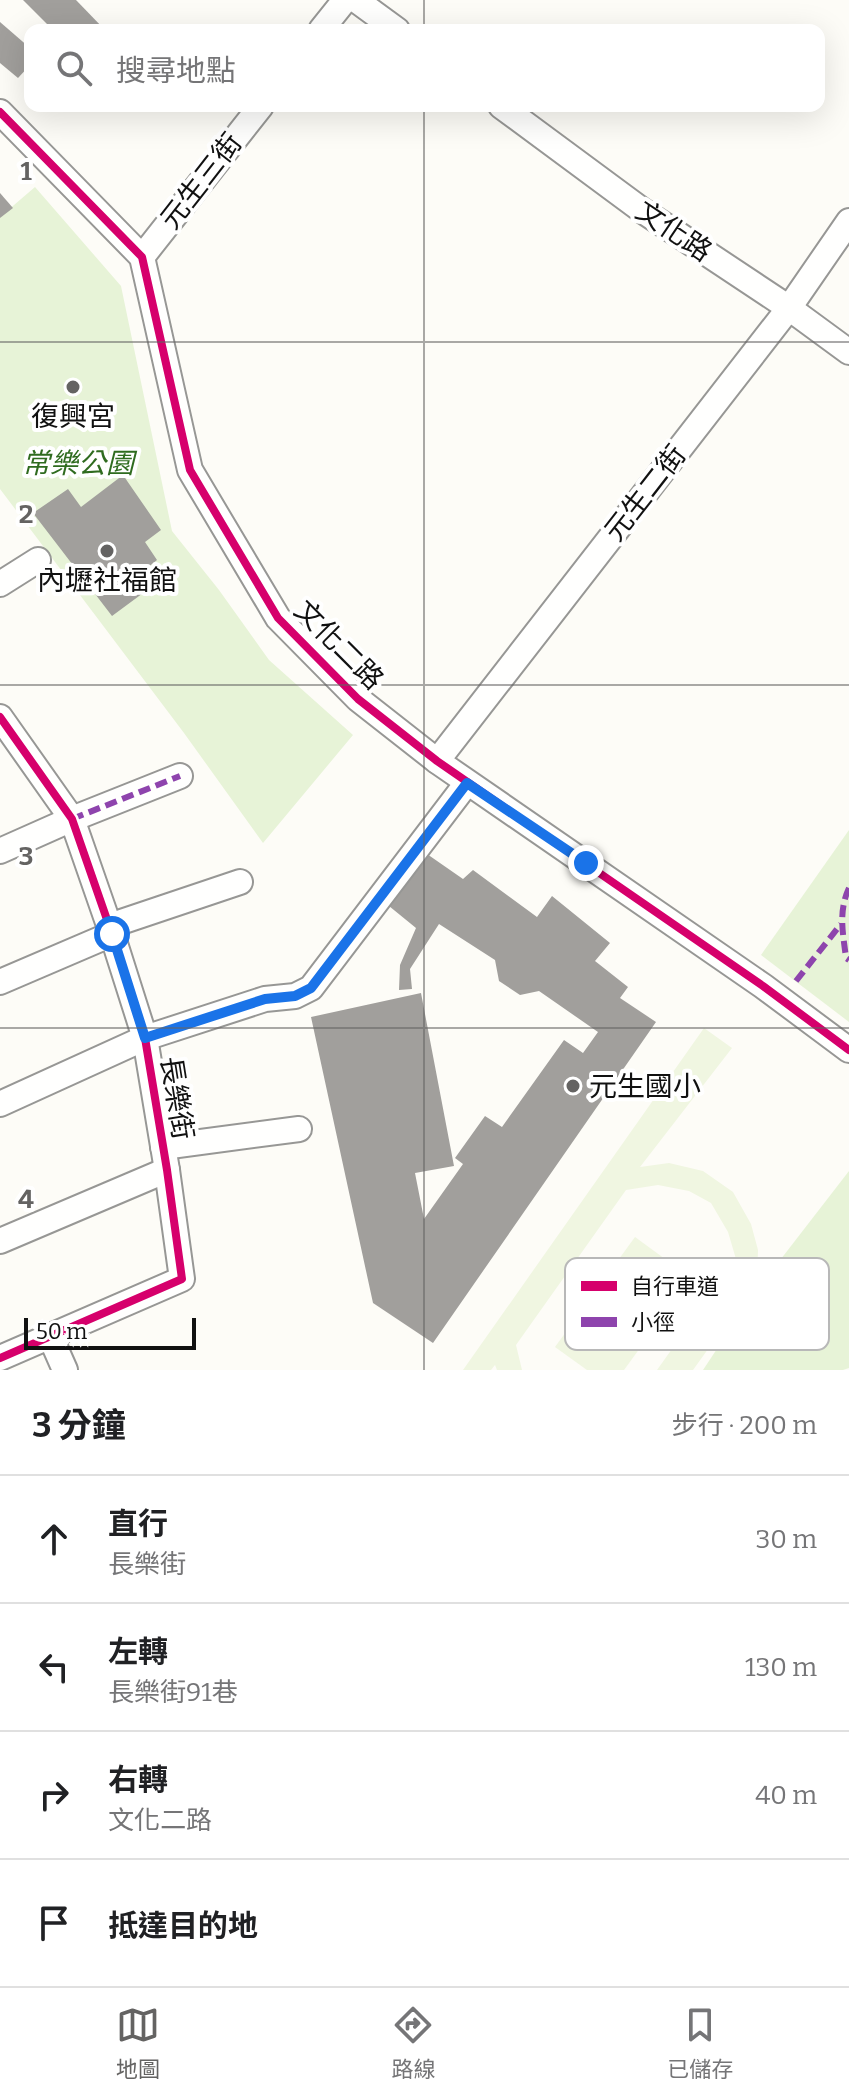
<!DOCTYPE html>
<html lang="zh-TW">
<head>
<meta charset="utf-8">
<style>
  body { margin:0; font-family:Bitter,"Noto Sans TC",serif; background:#f2f2f2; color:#202124 }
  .scale { position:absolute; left:24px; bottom:20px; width:172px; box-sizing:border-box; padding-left:8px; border:4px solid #111; border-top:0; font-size:22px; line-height:28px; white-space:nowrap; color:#111; -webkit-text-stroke:6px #fff; paint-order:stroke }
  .stop { position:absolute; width:24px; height:24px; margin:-18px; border:6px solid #1a73e8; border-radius:50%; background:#fff }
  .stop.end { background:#1a73e8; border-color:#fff; box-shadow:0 2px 8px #0008 }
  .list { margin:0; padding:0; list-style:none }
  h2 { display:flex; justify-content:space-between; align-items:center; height:104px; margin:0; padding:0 32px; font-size:34px }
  h2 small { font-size:26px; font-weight:400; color:#757577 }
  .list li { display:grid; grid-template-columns:52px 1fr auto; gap:24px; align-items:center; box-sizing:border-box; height:128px; padding:0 32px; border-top:2px solid #e0e0e0 }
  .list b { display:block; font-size:30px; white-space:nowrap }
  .list p { margin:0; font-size:26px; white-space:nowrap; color:#757577 }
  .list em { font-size:26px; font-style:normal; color:#757577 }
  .icon { flex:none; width:44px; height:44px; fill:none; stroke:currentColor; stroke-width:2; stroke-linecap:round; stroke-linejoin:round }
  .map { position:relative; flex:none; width:849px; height:1370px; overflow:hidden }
  .search { position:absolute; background:#fff; box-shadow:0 8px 32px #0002; left:24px; right:24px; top:24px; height:88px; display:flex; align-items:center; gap:20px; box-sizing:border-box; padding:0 28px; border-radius:16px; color:#757577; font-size:30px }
  .sheet { height:616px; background:#fff }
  nav { display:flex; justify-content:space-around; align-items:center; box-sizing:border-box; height:112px; border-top:2px solid #e0e0e0; background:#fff; font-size:22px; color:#757577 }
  nav a { display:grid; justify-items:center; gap:4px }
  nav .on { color:#646362 }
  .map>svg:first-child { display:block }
  .green { fill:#e7f3d7 }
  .pitch { fill:#f0f6e1 }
  .building { fill:#a19f9c }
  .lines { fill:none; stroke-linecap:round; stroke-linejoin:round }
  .minor-casing { stroke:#979795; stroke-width:28 }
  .minor { stroke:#fffffe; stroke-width:24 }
  .quiet { stroke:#8e44ad; stroke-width:6; stroke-dasharray:12 6; stroke-linecap:butt }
  .cycleway-casing { stroke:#fff; stroke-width:13 }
  .cycleway { stroke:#d6006c; stroke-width:8 }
  .route { stroke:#1a73e8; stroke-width:10 }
  .grid { fill:none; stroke:#646362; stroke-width:2; stroke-opacity:0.55 }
  .poi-dot { fill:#646362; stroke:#fff; stroke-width:3 }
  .labels { text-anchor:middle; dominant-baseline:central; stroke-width:8; stroke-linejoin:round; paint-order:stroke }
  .street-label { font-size:28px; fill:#111; stroke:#fff }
  .poi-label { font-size:28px; fill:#111; stroke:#fff }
  .park-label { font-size:28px; font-style:italic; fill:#2f6b1f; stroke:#fff }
  .key { fill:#fff; stroke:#b8b8b8; stroke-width:2 }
  .key-label { font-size:22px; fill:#111 }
  .grid-label { font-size:26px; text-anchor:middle; font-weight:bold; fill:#646362; stroke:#fff; stroke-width:8; stroke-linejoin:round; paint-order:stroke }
</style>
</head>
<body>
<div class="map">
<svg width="849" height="1370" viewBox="0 0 849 1370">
  <rect width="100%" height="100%" fill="#fdfcf7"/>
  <g class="green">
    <path d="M 35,187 L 121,286 L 172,531 L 219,590 L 269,660 L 353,735 L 263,843 L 184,733 L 0,489 L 0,217 Z"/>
    <path d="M 849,830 L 849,1022 L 761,955 Z"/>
    <path d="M 849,1171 L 849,1368 L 843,1370 L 703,1370 L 750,1299 Z"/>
  </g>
  <g class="pitch">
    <path d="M 704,1028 L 732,1048 L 640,1167 L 669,1163 L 703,1171 L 733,1192 L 751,1224 L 758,1250 L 757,1281 L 693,1370 L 657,1370 L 736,1259 L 728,1232 L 711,1203 L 689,1191 L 658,1185 L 626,1190 L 516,1345 L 522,1370 L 497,1370 L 495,1365 L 491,1370 L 463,1370 Z"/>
    <path d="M 635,1237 L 691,1278 L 624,1370 L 587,1370 L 555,1347 Z"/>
  </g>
  <g class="building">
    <path d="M 23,0 L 76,0 L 105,30 L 53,30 Z"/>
    <path d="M 0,22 L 30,48 L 30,65 L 18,78 L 0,63 Z"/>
    <path d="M 0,193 L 13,208 L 0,218 Z"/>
    <path d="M 123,475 L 161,530 L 145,542 L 157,560 L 147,568 L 158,582 L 112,616 L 33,513 L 68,489 L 81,507 Z"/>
    <path d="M 427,854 L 463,879 L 473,870 L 537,917 L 552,896 L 610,943 L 595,961 L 628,987 L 620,998 L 656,1022 L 433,1343 L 373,1303 L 311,1017 L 421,993 L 454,1166 L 415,1173 L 424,1219 L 463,1164 L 455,1158 L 485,1116 L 502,1127 L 564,1040 L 583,1053 L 598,1032 L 539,991 L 520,995 L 499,981 L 495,960 L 439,924 L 410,969 L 412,989 L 399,990 L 400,965 L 416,928 L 389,906 Z"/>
  </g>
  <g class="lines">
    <defs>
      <g id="minor">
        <path d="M 356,0 L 397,30"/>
        <path d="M 321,30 L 345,0"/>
        <path d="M 501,106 L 643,211 L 789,308 L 849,352"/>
        <path d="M 0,112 L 142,257 L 190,470 L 278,618 L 358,699 L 437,761 L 763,986 L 849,1050"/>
        <path d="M 142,257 L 261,106"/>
        <path d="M 0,584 L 38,560"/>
        <path d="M 0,717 L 72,819 L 112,934 L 145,1038 L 167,1170 L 182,1279 L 0,1358"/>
        <path d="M 437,761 L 789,308 L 849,221"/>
        <path d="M 0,851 L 72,819 L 180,776"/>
        <path d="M 0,982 L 112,934 L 121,922 L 240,882"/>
        <path d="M 0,1104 L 145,1038 L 265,999 L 295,996 L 311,988 L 467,783"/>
        <path d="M 163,1147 L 299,1129"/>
        <path d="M 0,1241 L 167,1170"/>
        <path d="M 50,1336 L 65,1370"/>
      </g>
    </defs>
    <use href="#minor" class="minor-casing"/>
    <use href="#minor" class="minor"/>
    <g class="quiet">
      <path d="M 72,819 L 180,776"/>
      <path d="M 849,888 C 838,912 843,933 846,958 L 849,960"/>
      <path d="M 796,981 L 841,924"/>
    </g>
    <defs>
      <g id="cycleway">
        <path d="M 0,112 L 142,257 L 190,470 L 278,618 L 358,699 L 437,761 L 763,986 L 849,1050"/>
        <path d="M 0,717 L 72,819 L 112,934 L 145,1038 L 167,1170 L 182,1279 L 0,1358"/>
      </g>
    </defs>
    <use href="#cycleway" class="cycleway-casing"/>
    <use href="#cycleway" class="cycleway"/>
  </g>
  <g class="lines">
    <path class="route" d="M 112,934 L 145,1038 L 265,999 L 295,996 L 311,988 L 467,783 L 586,863"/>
  </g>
  <path class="grid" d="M 424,0 L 424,30M 424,106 L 424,1370M 0,342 L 849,342M 0,685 L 849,685M 0,1028 L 849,1028"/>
  <g class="poi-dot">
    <circle cx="73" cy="387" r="8"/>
    <circle cx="107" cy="551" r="8"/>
    <circle cx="573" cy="1086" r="8"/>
  </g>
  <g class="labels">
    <g class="street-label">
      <text transform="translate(201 181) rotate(-52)">元生三街</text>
      <text transform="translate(674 231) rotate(34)">文化路</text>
      <text transform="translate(645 493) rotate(-52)">元生二街</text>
      <text transform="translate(339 645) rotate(45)">文化二路</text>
      <text transform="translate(177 1098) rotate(81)">長樂街</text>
    </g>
    <g class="poi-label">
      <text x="73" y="416">復興宮</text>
      <text x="107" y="580">內壢社福館</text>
      <text x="589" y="1086" text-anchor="start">元生國小</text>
    </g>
    <g class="park-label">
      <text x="78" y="463">常樂公園</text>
    </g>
  </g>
  <rect x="565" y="1258" width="264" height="92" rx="12" class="key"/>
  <rect x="581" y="1281" width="36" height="10" fill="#d6006c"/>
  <rect x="581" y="1317" width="36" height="10" fill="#8e44ad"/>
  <g class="key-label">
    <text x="631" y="1294">自行車道</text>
    <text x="631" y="1330">小徑</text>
  </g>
  <g class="grid-label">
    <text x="26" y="180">1</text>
    <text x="26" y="523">2</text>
    <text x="26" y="865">3</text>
    <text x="26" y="1208">4</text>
  </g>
</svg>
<div class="scale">50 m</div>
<div class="stop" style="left:112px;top:934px"></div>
<div class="stop end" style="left:586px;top:863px"></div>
<div class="search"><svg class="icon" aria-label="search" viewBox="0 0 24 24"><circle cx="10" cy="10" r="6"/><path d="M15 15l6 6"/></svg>搜尋地點</div>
</div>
<section class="sheet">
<h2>3 分鐘<small>步行 · 200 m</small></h2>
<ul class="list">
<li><svg class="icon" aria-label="ahead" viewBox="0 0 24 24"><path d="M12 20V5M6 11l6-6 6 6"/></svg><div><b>直行</b><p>長樂街</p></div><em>30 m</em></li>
<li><svg class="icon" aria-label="left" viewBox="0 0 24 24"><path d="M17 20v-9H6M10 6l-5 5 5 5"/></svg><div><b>左轉</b><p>長樂街91巷</p></div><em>130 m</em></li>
<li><svg class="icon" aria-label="right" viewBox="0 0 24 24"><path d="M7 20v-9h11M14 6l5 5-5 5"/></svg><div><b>右轉</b><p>文化二路</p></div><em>40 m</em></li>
<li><svg class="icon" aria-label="arrive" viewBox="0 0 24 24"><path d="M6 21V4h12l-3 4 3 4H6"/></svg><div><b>抵達目的地</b></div></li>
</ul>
</section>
<nav>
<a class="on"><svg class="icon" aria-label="map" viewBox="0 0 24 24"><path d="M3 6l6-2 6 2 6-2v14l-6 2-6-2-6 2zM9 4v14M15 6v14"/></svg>地圖</a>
<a><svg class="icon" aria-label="directions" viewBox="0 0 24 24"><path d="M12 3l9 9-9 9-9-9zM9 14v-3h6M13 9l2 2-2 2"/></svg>路線</a>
<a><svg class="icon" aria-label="saved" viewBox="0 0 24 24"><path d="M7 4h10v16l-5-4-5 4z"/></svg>已儲存</a>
</nav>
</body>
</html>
